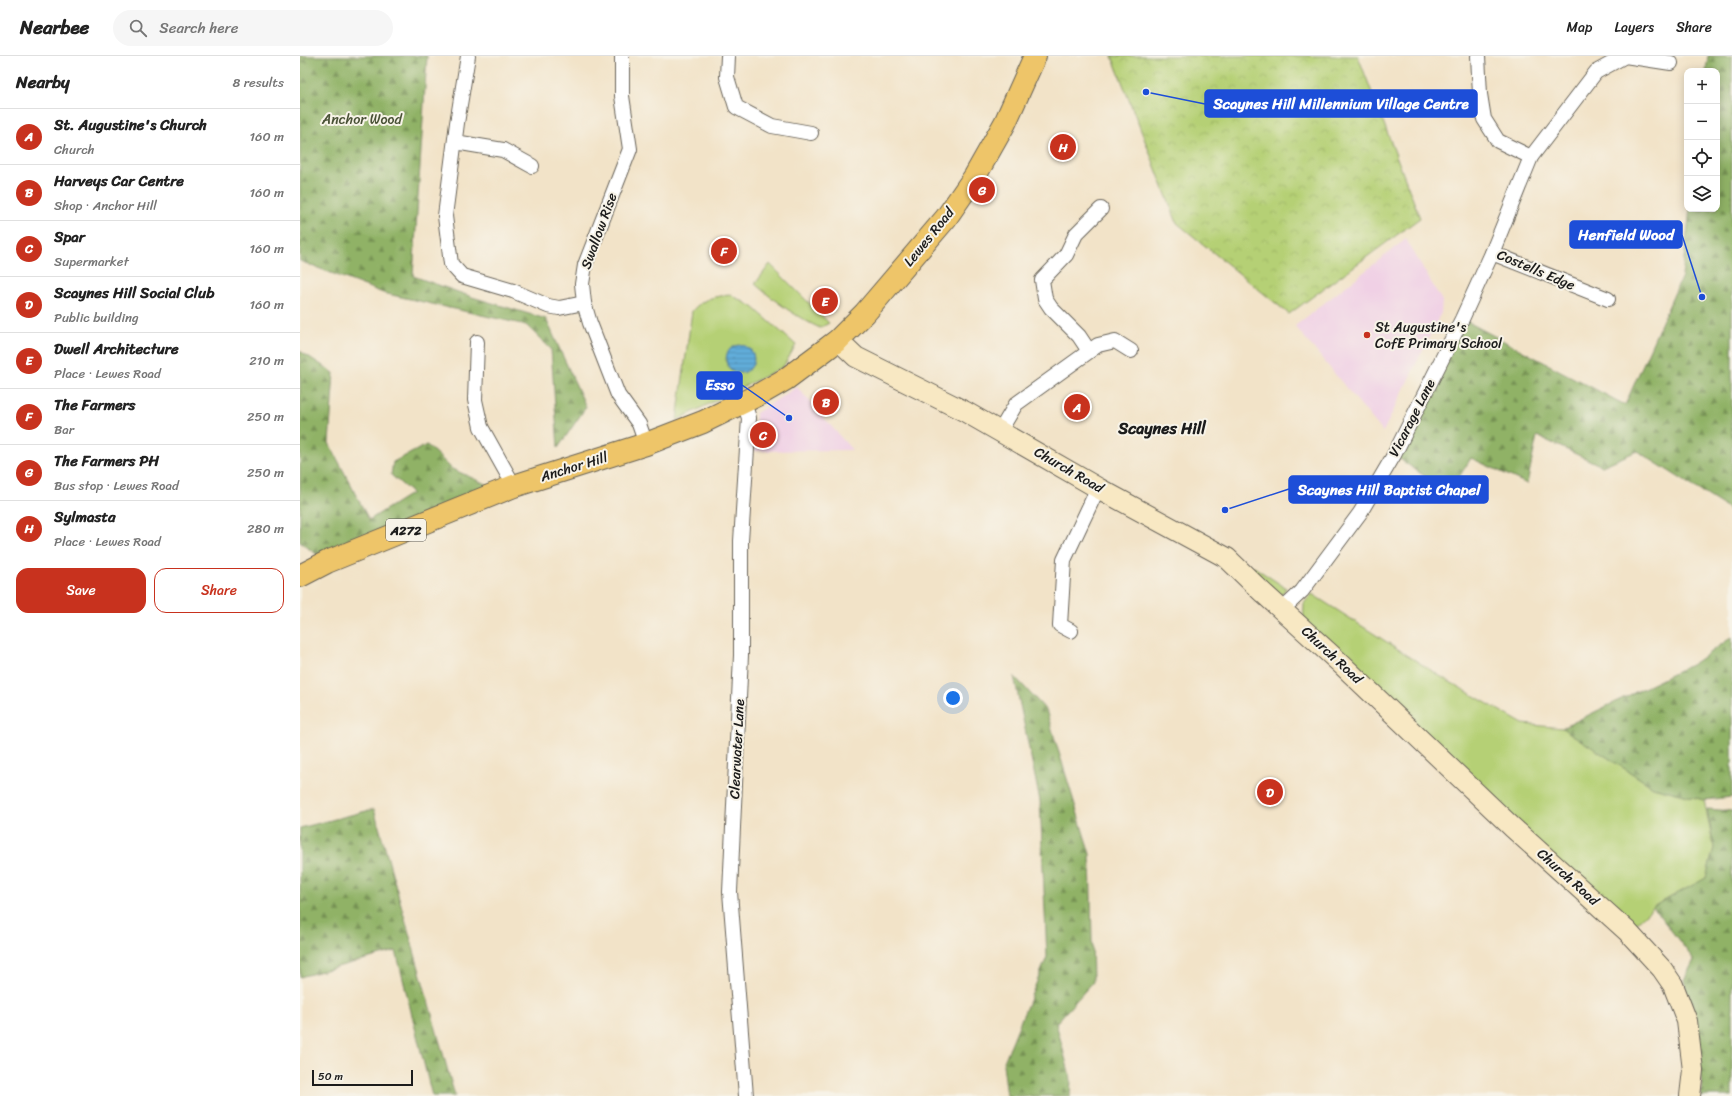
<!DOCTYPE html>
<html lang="en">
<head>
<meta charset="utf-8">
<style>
  body { margin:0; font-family:Sriracha,sans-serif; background:#f6f6f6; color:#222 }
  .controls { position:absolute; right:12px; top:12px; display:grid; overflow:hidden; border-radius:8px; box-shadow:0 2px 10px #0003 }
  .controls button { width:36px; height:36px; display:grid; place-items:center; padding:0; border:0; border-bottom:1px solid #e0e0e0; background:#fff; color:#222; font:20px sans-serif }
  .scale { position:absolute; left:12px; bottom:10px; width:101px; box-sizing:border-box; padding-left:4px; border:2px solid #1c1c1c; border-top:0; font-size:11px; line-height:14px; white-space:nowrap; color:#1c1c1c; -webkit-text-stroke:3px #f7f3e8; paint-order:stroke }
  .you { position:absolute; left:653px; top:642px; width:14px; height:14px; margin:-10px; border:3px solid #fff; border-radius:50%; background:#1a73e8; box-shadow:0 0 0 6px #1a73e833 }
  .badge { display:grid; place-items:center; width:26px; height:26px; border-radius:50%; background:#c8321e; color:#fff; font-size:13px; font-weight:700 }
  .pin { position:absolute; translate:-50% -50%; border:2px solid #fff; box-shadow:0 1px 4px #0006 }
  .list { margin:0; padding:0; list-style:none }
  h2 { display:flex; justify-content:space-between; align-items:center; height:52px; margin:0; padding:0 16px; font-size:17px }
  h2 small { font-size:13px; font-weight:400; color:#767676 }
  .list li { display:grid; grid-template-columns:26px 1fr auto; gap:12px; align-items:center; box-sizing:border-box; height:56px; padding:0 16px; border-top:1px solid #e0e0e0 }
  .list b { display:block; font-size:15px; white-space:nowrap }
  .list p { margin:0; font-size:13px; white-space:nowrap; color:#767676 }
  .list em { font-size:13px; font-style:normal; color:#767676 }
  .actions { display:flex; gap:8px; padding:12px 16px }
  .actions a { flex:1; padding:9px 0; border:1px solid #c8321e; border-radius:12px; text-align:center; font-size:14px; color:#c8321e }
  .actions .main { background:#c8321e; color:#fff }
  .icon { flex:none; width:22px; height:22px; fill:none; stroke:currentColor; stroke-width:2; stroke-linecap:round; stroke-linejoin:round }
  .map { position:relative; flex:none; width:1432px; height:1040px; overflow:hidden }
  header { display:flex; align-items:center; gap:24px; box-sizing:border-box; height:56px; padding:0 20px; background:#fff; border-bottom:1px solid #e0e0e0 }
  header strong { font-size:19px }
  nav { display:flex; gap:22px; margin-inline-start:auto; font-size:14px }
  .search { width:280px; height:36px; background:#f6f6f6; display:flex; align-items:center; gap:10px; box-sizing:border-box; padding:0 14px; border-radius:22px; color:#767676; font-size:15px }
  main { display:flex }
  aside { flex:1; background:#fff }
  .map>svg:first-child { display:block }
  .built { fill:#f0d0e5 }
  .grass { fill:#b5d075; stroke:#687648 }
  .forest { fill:url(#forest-firs); stroke:#566741 }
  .park { fill:url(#park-crowns); stroke:#687648 }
  .water { fill:url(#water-rules); stroke:#3f647b }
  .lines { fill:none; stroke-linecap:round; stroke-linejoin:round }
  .street-casing { stroke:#676258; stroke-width:16 }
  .secondary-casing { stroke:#676258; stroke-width:22 }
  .highway-casing { stroke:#676258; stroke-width:24 }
  .street { stroke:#fff; stroke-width:14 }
  .secondary { stroke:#f8e8c3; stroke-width:20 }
  .highway { stroke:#eec569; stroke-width:22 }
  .poi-dot { fill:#c8321e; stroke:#f7f3e8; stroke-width:1.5 }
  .labels { text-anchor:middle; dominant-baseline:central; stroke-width:4; stroke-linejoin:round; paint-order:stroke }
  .shield { fill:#f7f3e8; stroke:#5e5c59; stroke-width:1 }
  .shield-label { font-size:13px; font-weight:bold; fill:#1c1c1c }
  .park-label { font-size:14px; fill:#4a5237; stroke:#f7f3e8 }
  .street-label { font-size:14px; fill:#1c1c1c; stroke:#f7f3e8 }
  .poi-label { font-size:14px; fill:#1c1c1c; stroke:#f7f3e8; text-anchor:start }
  .quarter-label { font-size:16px; font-weight:bold; fill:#1c1c1c; stroke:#f7f3e8 }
  .leader { fill:none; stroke:#1d4ed8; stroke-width:1.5 }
  .callout-dot { fill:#1d4ed8; stroke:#f7f3e8; stroke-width:1.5 }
  .callout { fill:#1d4ed8; stroke:#1d4ed8; stroke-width:1.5 }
  .callout-label { font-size:15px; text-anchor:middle; font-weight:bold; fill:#fff }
</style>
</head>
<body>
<header>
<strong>Nearbee</strong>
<div class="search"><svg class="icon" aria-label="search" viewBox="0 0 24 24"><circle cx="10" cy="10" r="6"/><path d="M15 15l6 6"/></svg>Search here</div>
<nav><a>Map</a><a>Layers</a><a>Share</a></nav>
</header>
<main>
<aside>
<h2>Nearby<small>8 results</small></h2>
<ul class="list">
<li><span class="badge">A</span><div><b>St. Augustine's Church</b><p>Church</p></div><em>160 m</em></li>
<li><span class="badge">B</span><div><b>Harveys Car Centre</b><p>Shop · Anchor Hill</p></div><em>160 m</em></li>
<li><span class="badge">C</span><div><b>Spar</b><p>Supermarket</p></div><em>160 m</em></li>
<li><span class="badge">D</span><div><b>Scaynes Hill Social Club</b><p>Public building</p></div><em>160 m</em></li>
<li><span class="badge">E</span><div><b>Dwell Architecture</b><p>Place · Lewes Road</p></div><em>210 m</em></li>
<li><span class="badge">F</span><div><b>The Farmers</b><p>Bar</p></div><em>250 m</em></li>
<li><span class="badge">G</span><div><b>The Farmers PH</b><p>Bus stop · Lewes Road</p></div><em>250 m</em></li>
<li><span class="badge">H</span><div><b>Sylmasta</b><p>Place · Lewes Road</p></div><em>280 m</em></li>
</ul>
<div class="actions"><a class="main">Save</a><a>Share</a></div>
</aside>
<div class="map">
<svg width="1432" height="1040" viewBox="0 0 1432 1040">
  <defs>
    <pattern id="forest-firs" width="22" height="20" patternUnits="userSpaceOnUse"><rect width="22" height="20" fill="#90b266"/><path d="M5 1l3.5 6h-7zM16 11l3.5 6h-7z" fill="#759053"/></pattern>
    <pattern id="park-crowns" width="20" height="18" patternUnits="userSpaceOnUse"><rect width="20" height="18" fill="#b5d075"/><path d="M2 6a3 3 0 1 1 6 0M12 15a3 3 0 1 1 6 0" fill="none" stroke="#9bb265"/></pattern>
    <pattern id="water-rules" width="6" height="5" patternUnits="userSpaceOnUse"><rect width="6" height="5" fill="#62adda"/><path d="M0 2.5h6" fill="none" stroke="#508cb0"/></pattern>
  </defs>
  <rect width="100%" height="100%" fill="#f7f3e8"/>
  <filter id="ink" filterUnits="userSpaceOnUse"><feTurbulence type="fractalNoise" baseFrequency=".025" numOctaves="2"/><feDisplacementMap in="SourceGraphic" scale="8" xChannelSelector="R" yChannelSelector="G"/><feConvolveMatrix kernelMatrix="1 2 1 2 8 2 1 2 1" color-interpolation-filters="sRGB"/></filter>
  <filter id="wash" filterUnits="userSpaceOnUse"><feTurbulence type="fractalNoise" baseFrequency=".012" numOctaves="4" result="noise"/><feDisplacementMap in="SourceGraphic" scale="16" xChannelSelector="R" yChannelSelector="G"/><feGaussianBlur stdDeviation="0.9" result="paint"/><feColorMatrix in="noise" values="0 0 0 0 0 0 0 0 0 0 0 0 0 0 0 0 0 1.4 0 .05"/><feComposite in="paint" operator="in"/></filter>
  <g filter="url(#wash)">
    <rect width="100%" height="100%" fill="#f2e3c8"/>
    <g class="built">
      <path d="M 1106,183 L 1142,245 L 1141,257 L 1083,376 L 995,270 Z"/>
      <path d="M 497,331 L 552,394 L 454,395 L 456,357 Z"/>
    </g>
    <g class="grass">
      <path d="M 470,208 L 529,267 L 520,272 C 496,261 476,246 455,228 Z"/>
      <path d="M 431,239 L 453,251 L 496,289 L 483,311 L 377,364 L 392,255 C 403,242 415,240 431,239 Z"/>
      <path d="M 954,511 L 986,532 L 982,538 L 976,540 L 947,522 Z"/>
      <path d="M 1012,538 L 1143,622 L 1223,668 L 1262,672 L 1353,731 L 1404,744 L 1414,792 L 1406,822 L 1356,849 L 1327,875 L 1003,573 L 1004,547 Z"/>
    </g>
    <g class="forest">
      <path d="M 0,0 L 127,0 L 113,220 L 172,241 L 246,263 L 286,351 L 258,392 L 251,293 L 226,269 L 83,237 L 0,205 Z"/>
      <path d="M 1408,0 L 1432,0 L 1432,455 L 1337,395 L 1302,410 L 1237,380 L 1227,428 L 1171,402 L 1149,437 L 1094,399 L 1162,263 L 1325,349 L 1382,220 L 1390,153 L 1417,153 L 1417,15 L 1406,15 Z"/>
      <path d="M 0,295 L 34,317 L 29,387 L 69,464 L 112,437 L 91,419 L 93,406 L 127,389 L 152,413 L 197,433 L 27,506 L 0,486 Z"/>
      <path d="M 1432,581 L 1432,741 L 1404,744 L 1353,731 L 1262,672 L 1393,608 Z"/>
      <path d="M 714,620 L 746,654 L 790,798 L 793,926 L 756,967 L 771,1024 L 770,1040 L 707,1040 L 703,1008 L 747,901 L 740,745 Z"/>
      <path d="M 74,753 L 155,1040 L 132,1040 L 96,895 L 0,921 L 0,772 Z"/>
      <path d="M 1407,753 L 1432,755 L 1432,1040 L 1401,1040 L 1402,1031 L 1398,996 L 1384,924 L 1394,904 L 1353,851 L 1406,822 L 1414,792 Z"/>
    </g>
    <path class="park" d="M 812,0 L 1058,0 L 1120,162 L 989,258 L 877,167 Z"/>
    <circle class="water" cx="440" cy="303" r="14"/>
  </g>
  <g filter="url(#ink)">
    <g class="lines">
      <defs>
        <g id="street">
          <path d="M 168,0 L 157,67 L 145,160 L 151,208 L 162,220 L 213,235 L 248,250 L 259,252 L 284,247"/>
          <path d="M 322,0 L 322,40 L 330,93 L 285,209 L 282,228 L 284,247 L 290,267 L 318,339 L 339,368 L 346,388"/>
          <path d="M 428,0 L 427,21 L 436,51 L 472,70 L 511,77"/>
          <path d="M 1178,0 L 1180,38 L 1184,63 L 1198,85 L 1231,101"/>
          <path d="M 155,86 L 203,94 L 232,110"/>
          <path d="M 1192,197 L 1308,243"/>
          <path d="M 177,286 L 175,344 L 181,371 L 214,430"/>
          <path d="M 789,295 L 779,280 L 751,252 L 745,243 L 742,224 L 766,199 L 776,178 L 801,153"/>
          <path d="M 444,347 L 449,362 L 441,485 L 441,599 L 430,836 L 446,1040"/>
          <path d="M 700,375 L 716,348 L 798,289 L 815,285 L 831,295"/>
          <path d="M 983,553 L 1002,535 L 1060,457 L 1094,399 L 1162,263 L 1192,197 L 1231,101 L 1296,16 L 1325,0 L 1371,7"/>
          <path d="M 771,575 L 760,569 L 764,504 L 798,432"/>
        </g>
        <path id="secondary" d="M 538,284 L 556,301 L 664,355 L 798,432 L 927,502 L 961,535 L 1039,606 L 1212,771 L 1327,875 L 1362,913 L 1373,929 L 1387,965 L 1393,1014 L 1390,1040"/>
        <path id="highway" d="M 0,520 L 27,506 L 214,430 L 346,388 L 403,366 L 460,338 L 486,323 L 525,294 L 538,284 L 565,257 L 646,162 L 675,120 L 705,67 L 735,0"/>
      </defs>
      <use href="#street" class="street-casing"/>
      <use href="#secondary" class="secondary-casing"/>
      <use href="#highway" class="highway-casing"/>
      <use href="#street" class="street"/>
      <use href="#secondary" class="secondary"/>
      <use href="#highway" class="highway"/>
    </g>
  </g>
  <circle class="poi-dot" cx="1067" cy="279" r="4"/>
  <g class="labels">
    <rect class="shield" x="86" y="463" width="40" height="22" rx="3"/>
    <g class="shield-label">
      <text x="106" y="474">A272</text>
    </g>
    <g class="park-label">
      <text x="62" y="63">Anchor Wood</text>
    </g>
    <g class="street-label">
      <text transform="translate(299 175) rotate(-70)">Swallow Rise</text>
      <text transform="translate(629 181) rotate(-51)">Lewes Road</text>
      <text transform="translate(1236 214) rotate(23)">Costells Edge</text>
      <text transform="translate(1112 362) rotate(-63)">Vicarage Lane</text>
      <text transform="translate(274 411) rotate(-17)">Anchor Hill</text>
      <text transform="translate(769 414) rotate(30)">Church Road</text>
      <text transform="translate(1032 599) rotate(43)">Church Road</text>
      <text transform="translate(437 693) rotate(-87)">Clearwater Lane</text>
      <text transform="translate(1268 821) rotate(42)">Church Road</text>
    </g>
    <g class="poi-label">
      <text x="1075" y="271">St Augustine's<tspan x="1075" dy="16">CofE Primary School</tspan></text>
    </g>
    <g class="quarter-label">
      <text x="862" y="372">Scaynes Hill</text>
    </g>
  </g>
  <path class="leader" d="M846 36L905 48M1402 241L1382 179M489 362L442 329M925 454L989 433"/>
  <g class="callout-dot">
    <circle cx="846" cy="36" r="4"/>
    <circle cx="1402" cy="241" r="4"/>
    <circle cx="489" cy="362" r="4"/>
    <circle cx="925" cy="454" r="4"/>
  </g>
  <g class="callout">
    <rect x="905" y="34" width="272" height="27" rx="4"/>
    <rect x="1270" y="165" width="112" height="27" rx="4"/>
    <rect x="397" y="316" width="45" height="27" rx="4"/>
    <rect x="989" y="420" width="199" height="27" rx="4"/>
  </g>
  <g class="callout-label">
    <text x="1041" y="53">Scaynes Hill Millennium Village Centre</text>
    <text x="1326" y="184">Henfield Wood</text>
    <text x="420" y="334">Esso</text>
    <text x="1089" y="439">Scaynes Hill Baptist Chapel</text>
  </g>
</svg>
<div class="controls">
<button>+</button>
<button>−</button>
<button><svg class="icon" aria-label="locate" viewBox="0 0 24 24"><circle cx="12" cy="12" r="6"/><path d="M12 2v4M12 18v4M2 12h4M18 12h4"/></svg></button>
<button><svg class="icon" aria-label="layers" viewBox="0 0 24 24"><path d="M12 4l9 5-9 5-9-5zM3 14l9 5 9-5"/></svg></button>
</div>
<div class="scale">50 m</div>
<div class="you"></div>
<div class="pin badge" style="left:777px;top:351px">A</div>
<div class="pin badge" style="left:526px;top:346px">B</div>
<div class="pin badge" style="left:463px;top:379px">C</div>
<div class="pin badge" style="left:970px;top:736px">D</div>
<div class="pin badge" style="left:525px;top:245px">E</div>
<div class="pin badge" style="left:424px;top:195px">F</div>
<div class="pin badge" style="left:682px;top:134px">G</div>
<div class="pin badge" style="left:763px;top:91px">H</div>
</div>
</main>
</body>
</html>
